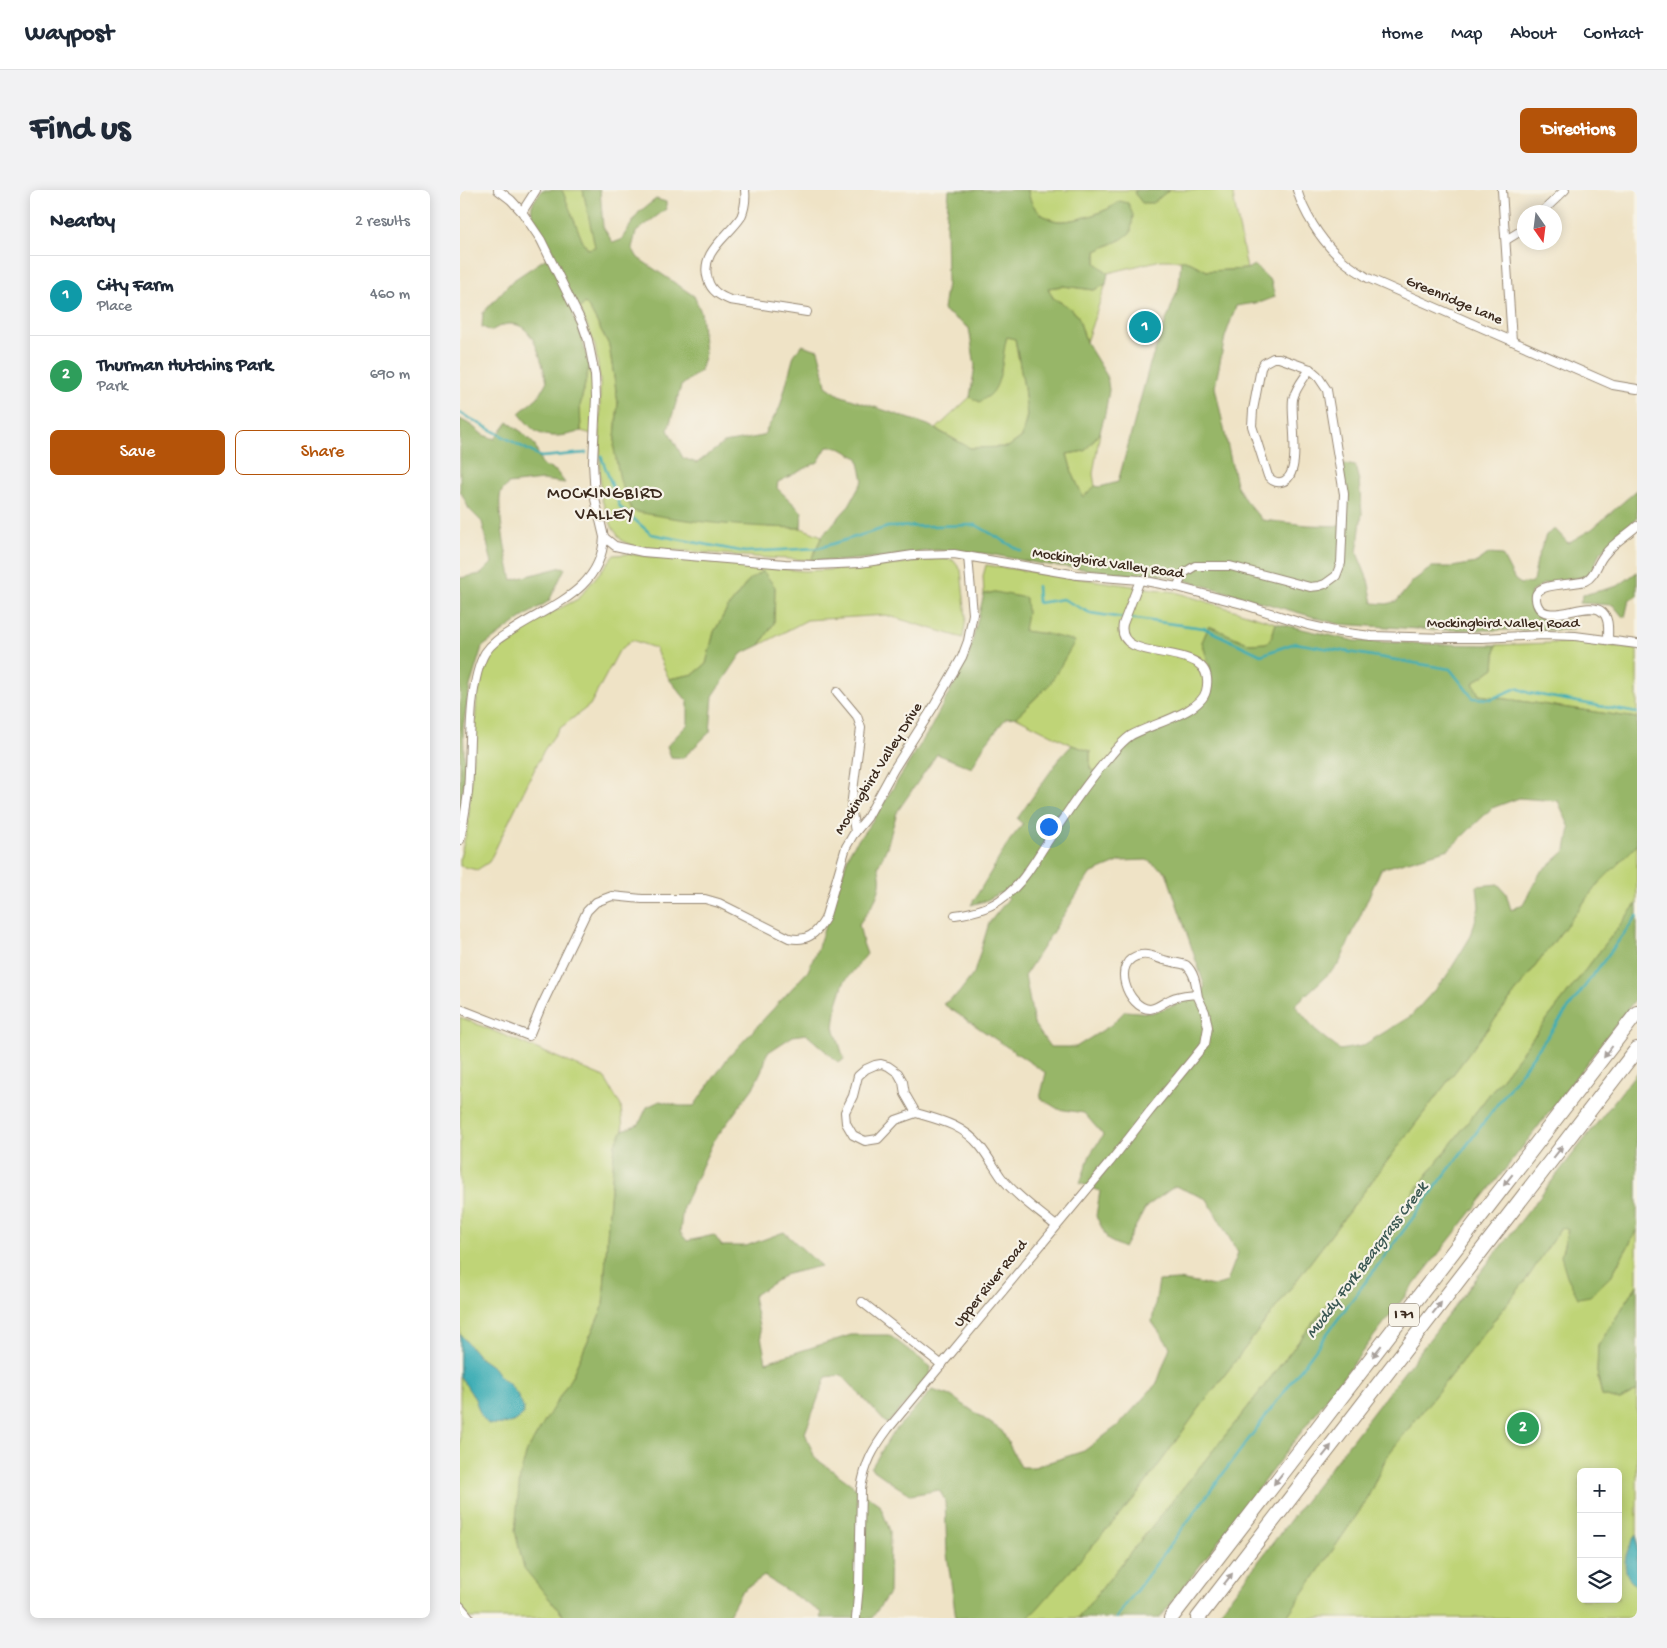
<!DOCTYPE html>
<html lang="en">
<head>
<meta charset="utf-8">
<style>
  body { margin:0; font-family:"Gochi Hand",sans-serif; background:#f2f2f3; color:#1f2937 }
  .controls { position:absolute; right:15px; bottom:15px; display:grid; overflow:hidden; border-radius:8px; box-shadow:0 2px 12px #0003 }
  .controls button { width:45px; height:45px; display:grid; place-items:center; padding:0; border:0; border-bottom:1px solid #e0e1e3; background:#fff; color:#1f2937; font:25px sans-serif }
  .compass { position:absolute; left:1057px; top:15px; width:45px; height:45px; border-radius:50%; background:#fff; box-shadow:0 2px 12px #0003; rotate:166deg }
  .you { position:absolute; left:588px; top:636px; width:18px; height:18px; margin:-12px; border:4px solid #fff; border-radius:50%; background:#1a73e8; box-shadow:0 0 0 8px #1a73e833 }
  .badge { display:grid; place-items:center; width:32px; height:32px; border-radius:50%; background:#b45309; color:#fff; font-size:16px; font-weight:700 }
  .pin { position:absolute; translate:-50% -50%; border:2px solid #fff; box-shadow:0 1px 5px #0006 }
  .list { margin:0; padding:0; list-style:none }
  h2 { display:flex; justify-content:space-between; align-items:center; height:65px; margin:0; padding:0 20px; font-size:21px }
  h2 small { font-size:16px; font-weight:400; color:#747a83 }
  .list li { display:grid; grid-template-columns:32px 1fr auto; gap:15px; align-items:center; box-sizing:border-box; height:80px; padding:0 20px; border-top:1px solid #e0e1e3 }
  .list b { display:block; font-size:19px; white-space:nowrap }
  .list p { margin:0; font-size:16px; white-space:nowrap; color:#747a83 }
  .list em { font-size:16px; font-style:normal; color:#747a83 }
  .actions { display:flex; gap:10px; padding:15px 20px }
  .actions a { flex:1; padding:11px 0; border:1px solid #b45309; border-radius:8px; text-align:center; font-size:18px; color:#b45309 }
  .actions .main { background:#b45309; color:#fff }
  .icon { flex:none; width:28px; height:28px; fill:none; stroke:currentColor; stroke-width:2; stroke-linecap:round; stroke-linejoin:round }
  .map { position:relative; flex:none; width:1177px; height:1428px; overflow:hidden; border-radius:8px }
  header { display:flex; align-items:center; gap:30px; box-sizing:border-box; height:70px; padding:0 25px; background:#fff; border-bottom:1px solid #e0e1e3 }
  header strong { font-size:24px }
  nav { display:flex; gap:28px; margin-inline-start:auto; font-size:18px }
  .intro { display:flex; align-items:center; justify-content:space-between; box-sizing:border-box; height:120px; padding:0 30px }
  h1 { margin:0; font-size:35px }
  .button { padding:12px 22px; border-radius:8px; background:#b45309; color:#fff; font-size:18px; font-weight:700 }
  main { display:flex; gap:30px; padding:0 30px }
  aside { flex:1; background:#fff; border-radius:8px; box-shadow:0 2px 12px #0003 }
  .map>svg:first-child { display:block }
  .green { fill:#bfd477; stroke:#7d7f4a; fill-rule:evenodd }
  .forest { fill:#97b668; stroke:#697043; fill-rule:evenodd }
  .water { fill:#3cadb5; stroke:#3c6c6a }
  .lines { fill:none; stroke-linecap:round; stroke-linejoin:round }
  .stream { stroke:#3cadb5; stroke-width:2.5 }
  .minor-casing { stroke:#958672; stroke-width:10 }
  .motorway-casing { stroke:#958672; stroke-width:16 }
  .minor { stroke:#fff; stroke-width:8 }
  .motorway { stroke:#fff; stroke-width:14 }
  .oneway { fill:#a79f9a }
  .labels { text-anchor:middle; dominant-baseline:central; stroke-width:4.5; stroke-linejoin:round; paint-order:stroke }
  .shield { fill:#f7f3e8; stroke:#73665b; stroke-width:1 }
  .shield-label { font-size:14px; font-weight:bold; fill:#3b2a1e }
  .street-label { font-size:15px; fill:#3b2a1e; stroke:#f7f3e8 }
  .water-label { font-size:16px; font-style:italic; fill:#3b5853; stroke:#f7f3e8 }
  .quarter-label { font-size:18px; letter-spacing:1px; fill:#3b2a1e; stroke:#f7f3e8 }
</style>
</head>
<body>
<header>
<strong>Waypost</strong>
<nav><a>Home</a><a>Map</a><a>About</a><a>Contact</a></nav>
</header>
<div class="intro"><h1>Find us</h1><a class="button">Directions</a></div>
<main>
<aside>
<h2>Nearby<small>2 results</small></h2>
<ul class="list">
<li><span class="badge" style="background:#0f9aa8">1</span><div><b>City Farm</b><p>Place</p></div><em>460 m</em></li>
<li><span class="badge" style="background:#2e9e5b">2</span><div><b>Thurman Hutchins Park</b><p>Park</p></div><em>690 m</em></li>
</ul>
<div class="actions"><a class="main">Save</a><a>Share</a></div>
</aside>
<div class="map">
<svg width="1177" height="1428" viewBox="0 0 1177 1428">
  <rect width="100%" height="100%" fill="#f7f3e8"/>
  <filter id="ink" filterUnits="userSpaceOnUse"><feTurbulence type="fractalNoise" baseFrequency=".02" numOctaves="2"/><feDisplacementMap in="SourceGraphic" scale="10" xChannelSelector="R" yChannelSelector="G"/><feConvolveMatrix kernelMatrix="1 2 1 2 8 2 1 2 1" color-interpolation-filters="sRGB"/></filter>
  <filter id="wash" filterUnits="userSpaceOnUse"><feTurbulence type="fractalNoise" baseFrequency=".0096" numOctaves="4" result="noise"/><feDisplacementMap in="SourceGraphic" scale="20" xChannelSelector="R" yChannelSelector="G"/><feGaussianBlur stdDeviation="1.12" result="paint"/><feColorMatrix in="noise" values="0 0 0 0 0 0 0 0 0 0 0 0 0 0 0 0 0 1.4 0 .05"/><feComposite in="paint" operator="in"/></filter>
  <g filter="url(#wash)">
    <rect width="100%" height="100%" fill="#efe3c6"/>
    <g class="green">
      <path d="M 101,0 L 123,0 L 136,58 L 128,59 L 122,50 Z"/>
      <path d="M 568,0 L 678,0 L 674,2 L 708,2 L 709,0 L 772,0 L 787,79 L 747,81 L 725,70 L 701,70 L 648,83 L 636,73 L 636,61 L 662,49 L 660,12 C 654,15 649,19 643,21 C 633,26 609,32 598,31 C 582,29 569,15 568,0 Z"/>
      <path d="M 646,94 L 626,152 C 618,126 618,121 593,108 L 588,98 L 603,96 L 634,100 Z"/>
      <path d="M 125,112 L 131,121 L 149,155 L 158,213 L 154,259 L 308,337 L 341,338 L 362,346 L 351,370 L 307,368 L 176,357 L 162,351 L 152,337 L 142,310 L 140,285 L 140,190 L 135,156 L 120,118 Z"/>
      <path d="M 547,146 L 555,149 L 564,197 L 567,225 L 562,247 L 548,257 L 510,258 L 476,239 L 510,207 L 520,212 L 541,182 L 544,156 Z"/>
      <path d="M 129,176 L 133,194 L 132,244 L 121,241 L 120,216 Z"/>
      <path d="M 640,242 L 633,284 L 635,296 L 623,308 L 612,282 L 607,264 L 625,261 Z"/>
      <path d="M 168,364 L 344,381 L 408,378 L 479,368 L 493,370 L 501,380 L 506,427 L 503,448 L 426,425 L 347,430 L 300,455 L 314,433 L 315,397 L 289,390 L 267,419 L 254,442 L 246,474 L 234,484 L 209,489 L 195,458 L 172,450 L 159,461 L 130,515 L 99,539 L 84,560 L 29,672 L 17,680 L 0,676 L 0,668 L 8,635 L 17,506 L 26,474 L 38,456 L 59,439 L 118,409 L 154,365 Z"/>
      <path d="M 526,375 L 715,402 L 816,433 L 812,446 L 807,453 L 790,454 L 749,436 L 742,452 L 750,477 L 751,503 L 732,525 L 687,545 L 656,564 L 641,585 L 630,579 L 630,561 L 612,555 L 556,527 L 590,494 L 587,444 L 563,441 L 567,422 L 535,402 L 524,404 L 523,386 Z"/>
      <path d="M 1120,452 L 1177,459 L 1177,528 L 1019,505 L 1013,493 L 1034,478 L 1036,455 Z"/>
      <path d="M 1177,655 L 1177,713 L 788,1217 L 618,1428 L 568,1428 L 677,1305 L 738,1220 L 1137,695 Z"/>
      <path d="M 0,827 L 144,887 L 161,916 L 163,940 L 155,954 L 148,1032 L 143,1117 L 112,1186 L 64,1377 L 105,1428 L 0,1428 Z"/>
      <path d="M 1101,1037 L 1108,1039 L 1101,1066 L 1151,1086 L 1177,1041 L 1177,1095 L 1138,1156 L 1137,1182 L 1142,1206 L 1160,1210 L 1177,1201 L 1177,1428 L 826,1428 L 905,1313 L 927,1266 L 1069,1086 ZM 1121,1282 L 1158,1282 L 1158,1409 L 1121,1409 Z"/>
    </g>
    <g class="forest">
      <path d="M 82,0 L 101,0 L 103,2 L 122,50 L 128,59 L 135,57 L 123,0 L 140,0 L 143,37 L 153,53 L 161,50 L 179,22 L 196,9 L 206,12 L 206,19 L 176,42 L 172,58 L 178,68 L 234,106 L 241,122 L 245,164 L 240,181 L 221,196 L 208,240 L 223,268 L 237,273 L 264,253 L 303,246 L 320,217 L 334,165 L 342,155 L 358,160 L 363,179 L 366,196 L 379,205 L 468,235 L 510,258 L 548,257 L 562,247 L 567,225 L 564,197 L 555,149 L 547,147 C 542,162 543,194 530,205 C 528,207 523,209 520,212 L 510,207 L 515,176 L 509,138 L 483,120 L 487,93 L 486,34 L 489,0 L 568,0 C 569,15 582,29 598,31 C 609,32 633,26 643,21 C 649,19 654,15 660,11 L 668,13 L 673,25 L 671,42 L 662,49 L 636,61 L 636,73 L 648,83 L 646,94 L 634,100 L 603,96 L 588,98 L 593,108 L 607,116 L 618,126 L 626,152 L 647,186 L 649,200 L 645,224 L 640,242 L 625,261 L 607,264 L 612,282 L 623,307 L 635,296 L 640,297 L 658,292 L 690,174 L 719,96 L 721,70 L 725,70 L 747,81 L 787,79 L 794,75 L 811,91 L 815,107 L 802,112 L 776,116 L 765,147 L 755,197 L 776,294 L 785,310 L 802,330 L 848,335 L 885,336 L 882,281 L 885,274 L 895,276 L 899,291 L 902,323 L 897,363 L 908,390 L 913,413 L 927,414 L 937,411 L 953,391 L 972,377 L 992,377 L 1016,373 L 1028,364 L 1042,365 L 1055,390 L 1061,394 L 1073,392 L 1077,370 L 1086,345 L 1095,339 L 1108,353 L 1132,339 L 1177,300 L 1177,328 L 1139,364 L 1132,382 L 1123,387 L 1083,394 L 1070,403 L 1078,425 L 1085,429 L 1113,430 L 1113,440 L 975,440 L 878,434 L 714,387 L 692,383 L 683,386 L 581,374 L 530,364 L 476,360 L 423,367 L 379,371 L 351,370 L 362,346 L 388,317 L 403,290 L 398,268 L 378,257 L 367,257 L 358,272 L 318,292 L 317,298 L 342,322 L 341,338 C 284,337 227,332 172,321 L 160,290 L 154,259 L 158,213 L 149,155 L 131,121 L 125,113 L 113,126 L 120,141 L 129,176 L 120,216 L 121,241 C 107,246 85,250 73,239 C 68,235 63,228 59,223 L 78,207 L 87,191 C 81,172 75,132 49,134 C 43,134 36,138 31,141 L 22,137 L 23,123 L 52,91 L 94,63 C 86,52 66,28 73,13 C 75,9 79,4 82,0 Z"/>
      <path d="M 678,0 L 709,0 L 693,13 L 682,13 L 674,2 Z"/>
      <path d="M 0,229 L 11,235 L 23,245 L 35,249 L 48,232 L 63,243 L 75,255 L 82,275 L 96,281 L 105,293 L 82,290 L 48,294 C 46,297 42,300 41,303 C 36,316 48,374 52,390 L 102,377 L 105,378 L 89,411 L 60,429 L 22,457 L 10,496 L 3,537 L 5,583 L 0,630 L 0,388 L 21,384 L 32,373 L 22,332 L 9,319 L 0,300 Z"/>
      <path d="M 303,381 L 315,397 L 314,433 L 300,455 L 281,464 L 253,506 L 250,542 L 223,568 L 211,567 L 207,556 L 228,534 L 228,512 L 209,489 L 234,484 L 246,474 L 254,442 L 267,419 L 289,390 Z"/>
      <path d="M 1177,382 L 1177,406 L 1169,410 L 1165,427 L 1163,427 L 1153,415 L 1120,413 L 1123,405 L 1158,396 Z"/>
      <path d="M 535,402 L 566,408 L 567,422 L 564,441 L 587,444 L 615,451 L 590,494 L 556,527 L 546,528 L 523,557 L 512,578 L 477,564 L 437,622 L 427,657 L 418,677 C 426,699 412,716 399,734 L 403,753 L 407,764 L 384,792 L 377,814 L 374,837 L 384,869 L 379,873 L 346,844 L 333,846 L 307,863 L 304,875 L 293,898 L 253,952 L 223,1017 L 220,1042 L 227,1051 L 254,1045 L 262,1056 L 286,1056 L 324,1042 L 361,1076 L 327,1084 L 293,1106 L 306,1172 L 391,1145 L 429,1145 L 471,1177 L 470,1186 L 427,1234 L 382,1185 L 366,1187 L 345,1243 L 355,1268 L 420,1315 L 430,1341 L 429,1403 L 412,1428 L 360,1428 L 362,1423 L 304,1386 L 281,1402 L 267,1428 L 105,1428 L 64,1378 L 55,1341 L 60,1286 L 67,1261 L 112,1186 L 143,1117 L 148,1032 L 155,954 L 163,940 L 179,934 L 187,917 L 200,911 L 219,916 L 234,916 L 267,869 L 348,781 L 357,760 L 390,661 L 413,630 L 470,539 L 509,465 L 524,404 Z"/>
      <path d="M 816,433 L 895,451 L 973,454 L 1036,455 L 1034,478 L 1013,493 L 1019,505 L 1177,528 L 1177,655 L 1137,695 L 738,1220 L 677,1305 L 577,1419 L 568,1428 L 496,1428 L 487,1364 L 485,1310 L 479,1300 L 451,1305 L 435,1295 L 411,1278 L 432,1244 L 472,1200 L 491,1206 L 542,1241 L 561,1277 L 574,1277 L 624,1261 L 660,1234 L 697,1193 L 710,1157 L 692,1132 L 699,1091 L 719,1090 L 754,1096 L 767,1092 L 778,1063 L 747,1009 L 715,996 L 686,1017 L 664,1058 L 648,1050 L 636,1026 L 640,1001 L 620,993 L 630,965 L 643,945 L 624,923 L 598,919 L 580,908 L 586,883 L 483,814 L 498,804 L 514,783 L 529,733 L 549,708 L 540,703 L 525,711 L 511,715 L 550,650 L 563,634 L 557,629 L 600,568 L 612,555 L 630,561 L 630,579 L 641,585 L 656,564 L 687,545 L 732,525 L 751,503 L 750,477 L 742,452 L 749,436 L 790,454 L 807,453 L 812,446 ZM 1059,608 L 1098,611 L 1110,638 L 1106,660 L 1080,683 L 1063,714 L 1051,720 L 1046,703 L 1038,694 L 1017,696 L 1019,717 L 1011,746 L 986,787 L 951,826 L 902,856 L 880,860 L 858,843 L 835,815 L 879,774 L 921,679 L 989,659 L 1032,618 ZM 687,670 L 706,682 L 745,797 L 724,812 L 691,823 L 665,821 L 651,835 L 616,857 L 590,857 L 574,834 L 565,785 L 630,684 L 661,671 Z"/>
      <path d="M 1177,713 L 1177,807 L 1061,959 L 924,1133 L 700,1428 L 618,1428 L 788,1217 Z"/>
      <path d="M 1177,882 L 1177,1041 L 1151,1086 L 1130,1106 L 1118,1108 L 1107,1086 L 1101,1066 L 1108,1040 L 1101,1037 L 1069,1086 L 927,1266 L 905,1313 L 826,1428 L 755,1428 L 1038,1060 Z"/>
      <path d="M 1177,1095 L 1177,1201 L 1160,1210 L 1142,1206 L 1137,1182 L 1138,1156 Z"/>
    </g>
    <g class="water">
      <path d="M 0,1144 L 20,1168 L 34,1178 L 41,1188 L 48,1193 L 57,1204 L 63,1217 L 63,1224 C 56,1235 40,1235 28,1234 L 21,1226 L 15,1209 L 0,1186 Z"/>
      <path d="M 1177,1345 L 1177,1397 C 1174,1394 1170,1391 1169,1388 C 1160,1373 1168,1356 1177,1345 Z"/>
    </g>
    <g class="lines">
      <g class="stream">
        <path d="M 0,223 L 81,267 L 126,263"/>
        <path d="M 141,266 L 160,317 L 191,344 L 285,362 L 359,358 L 428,337 L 516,335 L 561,361"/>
        <path d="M 577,396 L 578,413 L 603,409 L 630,423 L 663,428"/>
        <path d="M 668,428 L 744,438 L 801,465 L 835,453 L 990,479 L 1013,508 L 1031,509 L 1057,498 L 1069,503 L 1177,523"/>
        <path d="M 656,1428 L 1177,726"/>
      </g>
    </g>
  </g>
  <g filter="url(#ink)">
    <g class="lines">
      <defs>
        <g id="minor">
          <path d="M 38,0 L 51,10 L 62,22 L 81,50 L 122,133 L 128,150 L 135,185 L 136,207 L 133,272 L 135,309 L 144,347 L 155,356 L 183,362 L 325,374 L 355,375 L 400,373 L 453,365 L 494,364 L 617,385 L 680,390 L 717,397 L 782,414 L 848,435 L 879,442 L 911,446 L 988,448 L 1022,448 L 1085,445 L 1115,446 L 1177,454"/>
          <path d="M 285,0 C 286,9 285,18 281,27 C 268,47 239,62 248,90 C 251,101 260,106 270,110 L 347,122"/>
          <path d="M 837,0 C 844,23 859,47 876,64 C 885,74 897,81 908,88 L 1153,195 L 1177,199"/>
          <path d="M 1042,0 L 1052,151"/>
          <path d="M 62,22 L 76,0"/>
          <path d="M 1082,22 L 1105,0"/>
          <path d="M 1046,50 L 1064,39"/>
          <path d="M 813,168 L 819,168 L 850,179 C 844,188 835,199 833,209 C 830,227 844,288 821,292 C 815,293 811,290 808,286 L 792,236 L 793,220 L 801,178 L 804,173 Z"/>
          <path d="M 717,397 L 724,383 L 735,376 L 770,376 L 850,397 L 859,396 L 865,394 L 876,386 L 881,373 L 884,304 L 867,200 L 857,185 L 850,179"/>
          <path d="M 1148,450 C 1148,441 1150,427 1141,421 C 1127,410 1085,437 1077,414 C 1076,411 1075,405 1077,403 C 1082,393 1114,395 1125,391 C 1136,386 1137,372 1145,364 C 1153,353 1167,345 1177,336"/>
          <path d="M 377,502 L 397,526 L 401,538 L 391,617 L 395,642"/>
          <path d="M 0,650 C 3,634 6,618 8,602 C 11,564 7,494 25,463 C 32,452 43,446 54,439 C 93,414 141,400 144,347"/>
          <path d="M 495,725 C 511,723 531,718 544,707 C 562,694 574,672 586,654 C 606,624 627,592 651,565 C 656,559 663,551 670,546 C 688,535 741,523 746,501 C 760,445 654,479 663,434 L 680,390"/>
          <path d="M 0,819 L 69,846 L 81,817 L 127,721 L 136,712 L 152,706 L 182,709 L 245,709 L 259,713 L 329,748 C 347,752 356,744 365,729 L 386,657 L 393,645 L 407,628 L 434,579 L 474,516 L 502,467 L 508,451 L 513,424 L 508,366"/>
          <path d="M 456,923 L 436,930 L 418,949 L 405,951 L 393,945 L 386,933 L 385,922 L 393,906 L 398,886 L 406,879 L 415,875 L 421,874 L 428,876 L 438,883 L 443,892 L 445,904 L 456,923 C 480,930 503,935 520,956 C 528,966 534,977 541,987 C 556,1006 578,1021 596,1036"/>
          <path d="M 402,1112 L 482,1175"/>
          <path d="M 0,1416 L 10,1428"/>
          <path d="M 396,1428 L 399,1395 L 401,1299 C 405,1273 413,1259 428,1239 L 650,972 L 690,921 L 745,854 L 748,837 L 745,822 L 738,807 C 736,795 735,783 726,775 C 719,773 711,772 704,770 C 696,768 689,763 681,765 C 649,770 668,819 690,819 C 698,818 704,812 711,809 C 719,805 729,805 737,804"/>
        </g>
        <g id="motorway">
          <path d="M 711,1428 L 1177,823"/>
          <path d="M 738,1428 L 1177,859"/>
        </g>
      </defs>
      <use href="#minor" class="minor-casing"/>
      <use href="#motorway" class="motorway-casing"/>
      <use href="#minor" class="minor"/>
      <use href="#motorway" class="motorway"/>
    </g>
    <defs><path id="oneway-solid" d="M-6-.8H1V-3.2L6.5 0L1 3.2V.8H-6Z" transform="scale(1.25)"/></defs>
    <g class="oneway">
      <use href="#oneway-solid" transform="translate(1148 862) rotate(127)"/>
      <use href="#oneway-solid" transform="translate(1098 962) rotate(-52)"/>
      <use href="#oneway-solid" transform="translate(1048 990) rotate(128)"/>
      <use href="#oneway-solid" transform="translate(977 1118) rotate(-52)"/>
      <use href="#oneway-solid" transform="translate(917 1161) rotate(128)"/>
      <use href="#oneway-solid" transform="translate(867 1261) rotate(-52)"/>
      <use href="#oneway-solid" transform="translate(818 1289) rotate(128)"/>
      <use href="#oneway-solid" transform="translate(768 1389) rotate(-52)"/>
    </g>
  </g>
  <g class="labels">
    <rect class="shield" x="929" y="1113.5" width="30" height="23" rx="4"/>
    <g class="shield-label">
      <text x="944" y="1125">I 71</text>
    </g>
    <g class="street-label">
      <text transform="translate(994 111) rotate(23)">Greenridge Lane</text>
      <text transform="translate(648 374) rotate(8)">Mockingbird Valley Road</text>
      <text x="1043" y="434">Mockingbird Valley Road</text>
      <text transform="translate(419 579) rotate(-58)">Mockingbird Valley Drive</text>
      <text transform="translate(531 1094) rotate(-51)">Upper River Road</text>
    </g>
    <g class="water-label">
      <text transform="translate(908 1071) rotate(-53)">Muddy Fork Beargrass Creek</text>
    </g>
    <g class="quarter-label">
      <text x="145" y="304">MOCKINGBIRD<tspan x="145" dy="21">VALLEY</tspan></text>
    </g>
  </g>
</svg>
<div class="controls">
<button>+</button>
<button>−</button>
<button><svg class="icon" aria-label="layers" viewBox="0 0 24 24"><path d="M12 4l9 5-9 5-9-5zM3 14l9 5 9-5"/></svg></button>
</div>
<svg class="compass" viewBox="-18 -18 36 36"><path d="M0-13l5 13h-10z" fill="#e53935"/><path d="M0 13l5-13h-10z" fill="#747a83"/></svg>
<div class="you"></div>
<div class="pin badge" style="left:685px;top:137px;background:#0f9aa8">1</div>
<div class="pin badge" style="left:1063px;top:1238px;background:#2e9e5b">2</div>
</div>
</main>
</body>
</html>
